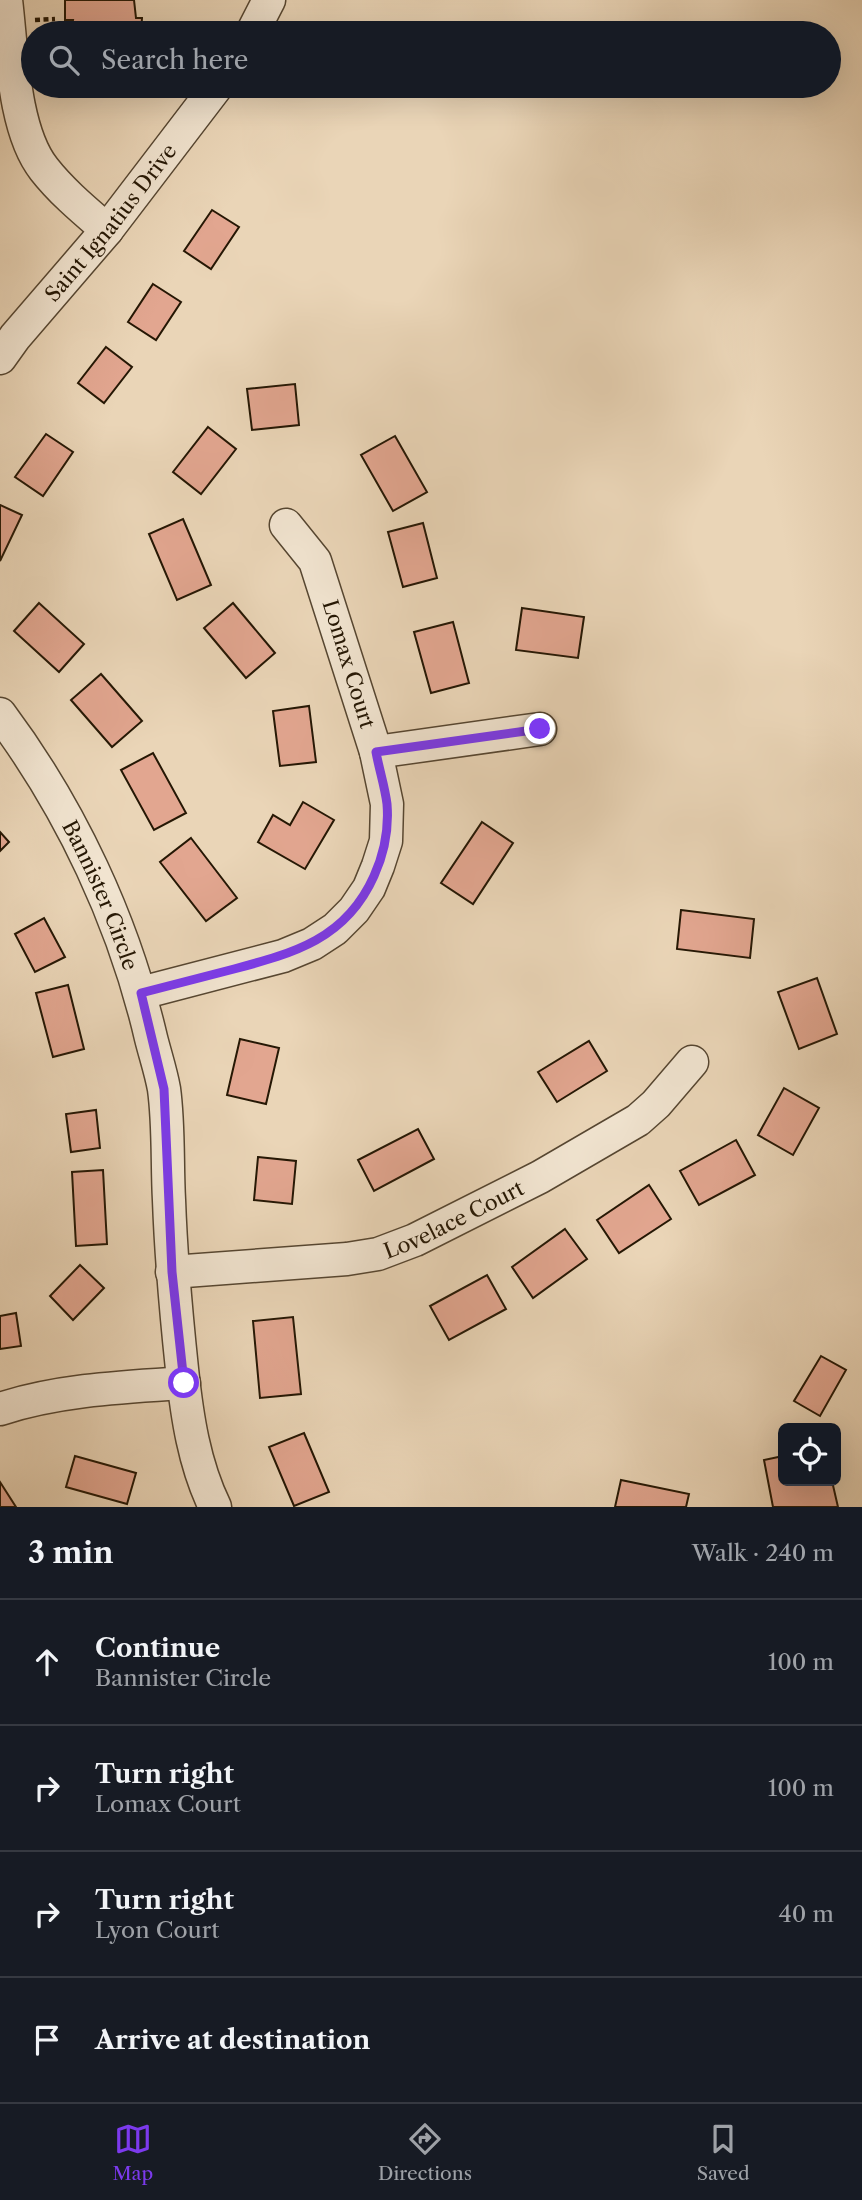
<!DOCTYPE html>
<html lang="en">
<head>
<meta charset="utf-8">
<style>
  body { margin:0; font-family:"Libre Caslon Text",serif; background:#242831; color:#f1f3f6 }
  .controls { position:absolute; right:21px; bottom:21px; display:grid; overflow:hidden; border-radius:10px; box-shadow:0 7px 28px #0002 }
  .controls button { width:63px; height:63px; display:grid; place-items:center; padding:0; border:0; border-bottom:2px solid #363941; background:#171b24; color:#f1f3f6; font:35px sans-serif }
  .stop { position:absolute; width:21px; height:21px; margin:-16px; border:5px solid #7c3aed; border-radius:50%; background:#fff }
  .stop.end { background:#7c3aed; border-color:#fff; box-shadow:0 2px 7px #0008 }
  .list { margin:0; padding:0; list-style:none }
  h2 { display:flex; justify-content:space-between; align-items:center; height:91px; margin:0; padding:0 28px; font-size:30px }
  h2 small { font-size:23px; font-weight:400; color:#9ea1a6 }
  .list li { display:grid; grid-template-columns:46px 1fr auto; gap:21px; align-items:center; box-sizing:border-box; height:126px; padding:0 28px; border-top:2px solid #363941 }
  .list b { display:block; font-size:26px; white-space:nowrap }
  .list p { margin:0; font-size:23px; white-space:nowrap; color:#9ea1a6 }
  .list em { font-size:23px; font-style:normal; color:#9ea1a6 }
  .icon { flex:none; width:38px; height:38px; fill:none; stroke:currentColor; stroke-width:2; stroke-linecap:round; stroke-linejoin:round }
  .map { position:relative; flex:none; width:862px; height:1507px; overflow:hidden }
  .search { position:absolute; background:#171b24; box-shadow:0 7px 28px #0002; left:21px; right:21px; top:21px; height:77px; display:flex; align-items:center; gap:18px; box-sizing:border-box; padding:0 24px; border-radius:38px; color:#9ea1a6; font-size:26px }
  .sheet { height:595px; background:#171b24 }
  nav { display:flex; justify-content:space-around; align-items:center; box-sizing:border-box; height:98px; border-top:2px solid #363941; background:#171b24; font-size:19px; color:#9ea1a6 }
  nav a { display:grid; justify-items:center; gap:4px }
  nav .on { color:#7c3aed }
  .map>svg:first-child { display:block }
  .building { fill:#e2a690; stroke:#251704; stroke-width:2 }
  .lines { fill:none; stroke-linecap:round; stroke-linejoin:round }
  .minor-casing { stroke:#564631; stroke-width:35 }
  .path { stroke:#251704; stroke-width:4.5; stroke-dasharray:5 3.5; stroke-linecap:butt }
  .minor { stroke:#f1e4d0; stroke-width:32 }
  .route { stroke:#7c3aed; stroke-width:9 }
  .labels { text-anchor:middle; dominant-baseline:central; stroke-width:7; stroke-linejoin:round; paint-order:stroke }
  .street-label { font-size:21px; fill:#251704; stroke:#f1e4d0 }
</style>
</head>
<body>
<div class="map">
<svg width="862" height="1507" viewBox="0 0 862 1507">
  <rect width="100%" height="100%" fill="#ead5b7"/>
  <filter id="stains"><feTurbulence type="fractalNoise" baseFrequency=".00286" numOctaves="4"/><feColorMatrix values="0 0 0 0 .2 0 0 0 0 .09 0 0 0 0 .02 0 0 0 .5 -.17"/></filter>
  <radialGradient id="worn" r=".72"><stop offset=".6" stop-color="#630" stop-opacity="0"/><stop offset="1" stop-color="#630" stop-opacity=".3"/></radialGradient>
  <g class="building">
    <path d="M 65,0 L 134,0 L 136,18 L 142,18 L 141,33 L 67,33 L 65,27 L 72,25 L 73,20 L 65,20 Z"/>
    <path d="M 212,210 L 239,227 L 211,269 L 184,251 Z"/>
    <path d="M 153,284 L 181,302 L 156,340 L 128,322 Z"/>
    <path d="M 106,347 L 132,367 L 104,403 L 78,383 Z"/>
    <path d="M 295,384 L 299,425 L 252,430 L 247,389 Z"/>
    <path d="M 208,427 L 236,449 L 201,494 L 173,472 Z"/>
    <path d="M 46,434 L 73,452 L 43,496 L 15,477 Z"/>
    <path d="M 395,436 L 427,492 L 393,511 L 361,455 Z"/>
    <path d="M 0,505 L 22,515 L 0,561 Z"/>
    <path d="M 183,519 L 211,585 L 177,600 L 149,534 Z"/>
    <path d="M 423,523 L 437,578 L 403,587 L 388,532 Z"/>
    <path d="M 39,603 L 84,644 L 59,672 L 14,631 Z"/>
    <path d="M 233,603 L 275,653 L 246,678 L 204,628 Z"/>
    <path d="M 522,608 L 584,617 L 578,658 L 516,650 Z"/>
    <path d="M 453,622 L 469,683 L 431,693 L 414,632 Z"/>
    <path d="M 101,674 L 142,721 L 112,747 L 71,700 Z"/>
    <path d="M 309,706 L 316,762 L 280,766 L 273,711 Z"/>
    <path d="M 153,753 L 186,813 L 154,830 L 121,770 Z"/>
    <path d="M 303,802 L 334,820 L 305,869 L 258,842 L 273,815 L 290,825 Z"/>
    <path d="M 482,822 L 513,843 L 473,904 L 441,883 Z"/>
    <path d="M 0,832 L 9,842 L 0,851 Z"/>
    <path d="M 191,838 L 237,898 L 206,921 L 160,862 Z"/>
    <path d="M 681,910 L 754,919 L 750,958 L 677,949 Z"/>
    <path d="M 44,918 L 65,957 L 35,972 L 15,934 Z"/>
    <path d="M 817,978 L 837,1034 L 799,1049 L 778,992 Z"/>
    <path d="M 68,985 L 84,1049 L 53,1057 L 36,993 Z"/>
    <path d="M 240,1039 L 279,1048 L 266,1104 L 227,1095 Z"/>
    <path d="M 589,1041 L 607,1071 L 557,1102 L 538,1072 Z"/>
    <path d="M 784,1088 L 819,1108 L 793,1155 L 758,1135 Z"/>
    <path d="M 96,1110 L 100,1148 L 71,1152 L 66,1114 Z"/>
    <path d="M 418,1129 L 434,1159 L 374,1191 L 358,1160 Z"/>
    <path d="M 736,1140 L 755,1175 L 699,1205 L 680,1171 Z"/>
    <path d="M 258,1157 L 296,1161 L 292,1204 L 254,1200 Z"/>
    <path d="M 103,1170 L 107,1244 L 76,1246 L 72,1172 Z"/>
    <path d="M 649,1185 L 671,1219 L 619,1253 L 597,1220 Z"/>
    <path d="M 565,1229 L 587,1259 L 533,1298 L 512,1267 Z"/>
    <path d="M 80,1265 L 104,1288 L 73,1320 L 50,1296 Z"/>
    <path d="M 487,1275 L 506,1309 L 449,1340 L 430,1306 Z"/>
    <path d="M 16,1313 L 21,1346 L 0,1349 L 0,1316 Z"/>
    <path d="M 293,1317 L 301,1394 L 260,1398 L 253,1321 Z"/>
    <path d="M 821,1356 L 846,1370 L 820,1416 L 794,1401 Z"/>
    <path d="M 304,1433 L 329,1492 L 294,1506 L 269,1447 Z"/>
    <path d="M 75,1456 L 136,1473 L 127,1504 L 66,1487 Z"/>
    <path d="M 783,1456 L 783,1481 L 832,1481 L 838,1507 L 773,1507 L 764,1460 Z"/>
    <path d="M 621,1480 L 689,1494 L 686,1507 L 615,1507 Z"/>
    <path d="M 0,1482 L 16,1507 L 0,1507 Z"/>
  </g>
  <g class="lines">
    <defs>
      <g id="minor">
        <path d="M 6,0 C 12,48 13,130 44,169 C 62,192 85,211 107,230"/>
        <path d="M 252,33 L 269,0"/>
        <path id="s1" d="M 0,358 L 15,337 L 107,230 L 217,86"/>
        <path id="s2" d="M 0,714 C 71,809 124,922 151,1038 C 155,1054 161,1072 164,1089 C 169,1125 167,1164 169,1200 C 171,1257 176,1312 182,1369 C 187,1416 194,1464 215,1507"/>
        <path d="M 376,752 L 540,729"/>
        <path d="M 141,993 L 283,956 L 312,944 L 335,929 L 354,910 L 369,888 L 378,866 L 386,841 L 387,804 L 376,752 L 315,561 L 286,525"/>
        <path id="s3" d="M 172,1272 L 347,1259 L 378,1254 L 415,1240 L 540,1177 L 638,1120 L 656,1104 L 692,1062"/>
        <path d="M 0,1409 C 58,1390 123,1387 184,1383"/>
      </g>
    </defs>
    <use href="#minor" class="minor-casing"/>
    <path class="path" d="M 35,20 L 55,19"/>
    <use href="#minor" class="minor"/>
  </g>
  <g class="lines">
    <path class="route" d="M 184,1383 L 172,1272 L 164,1089 L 141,993 C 172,985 203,977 234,969 C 294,953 346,939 374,876 C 384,854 389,829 387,804 C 385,787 379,769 376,752 L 540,729"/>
  </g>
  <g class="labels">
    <g class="street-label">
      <text stroke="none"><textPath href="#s1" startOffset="175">Saint Ignatius Drive</textPath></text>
      <text transform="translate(349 664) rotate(73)">Lomax Court</text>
      <text stroke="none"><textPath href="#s2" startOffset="208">Bannister Circle</textPath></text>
      <text stroke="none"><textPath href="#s3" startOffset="290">Lovelace Court</textPath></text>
    </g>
  </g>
  <rect width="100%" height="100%" filter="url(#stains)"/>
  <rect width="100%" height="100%" fill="url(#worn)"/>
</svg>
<div class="controls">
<button><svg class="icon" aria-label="locate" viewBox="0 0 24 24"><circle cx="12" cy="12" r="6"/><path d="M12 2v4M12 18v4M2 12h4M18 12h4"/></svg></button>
</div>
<div class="stop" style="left:184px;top:1383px"></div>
<div class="stop end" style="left:540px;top:729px"></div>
<div class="search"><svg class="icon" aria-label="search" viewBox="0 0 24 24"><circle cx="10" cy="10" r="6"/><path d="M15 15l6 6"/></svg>Search here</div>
</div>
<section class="sheet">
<h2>3 min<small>Walk · 240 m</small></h2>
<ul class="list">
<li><svg class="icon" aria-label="ahead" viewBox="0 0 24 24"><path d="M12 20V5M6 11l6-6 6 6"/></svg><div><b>Continue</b><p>Bannister Circle</p></div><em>100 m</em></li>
<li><svg class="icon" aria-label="right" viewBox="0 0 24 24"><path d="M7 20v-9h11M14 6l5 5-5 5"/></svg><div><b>Turn right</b><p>Lomax Court</p></div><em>100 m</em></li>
<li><svg class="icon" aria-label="right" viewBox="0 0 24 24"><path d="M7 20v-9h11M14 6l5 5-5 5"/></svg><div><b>Turn right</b><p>Lyon Court</p></div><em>40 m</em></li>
<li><svg class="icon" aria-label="arrive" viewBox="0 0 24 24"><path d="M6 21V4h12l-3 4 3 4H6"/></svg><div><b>Arrive at destination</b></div></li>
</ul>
</section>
<nav>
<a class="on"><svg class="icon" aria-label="map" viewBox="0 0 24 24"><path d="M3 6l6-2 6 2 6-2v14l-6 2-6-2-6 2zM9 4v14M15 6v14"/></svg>Map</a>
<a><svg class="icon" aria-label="directions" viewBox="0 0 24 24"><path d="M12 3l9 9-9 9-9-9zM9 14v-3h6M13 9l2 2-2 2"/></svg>Directions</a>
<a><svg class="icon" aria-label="saved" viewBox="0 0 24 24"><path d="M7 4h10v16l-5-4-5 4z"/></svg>Saved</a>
</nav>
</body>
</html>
